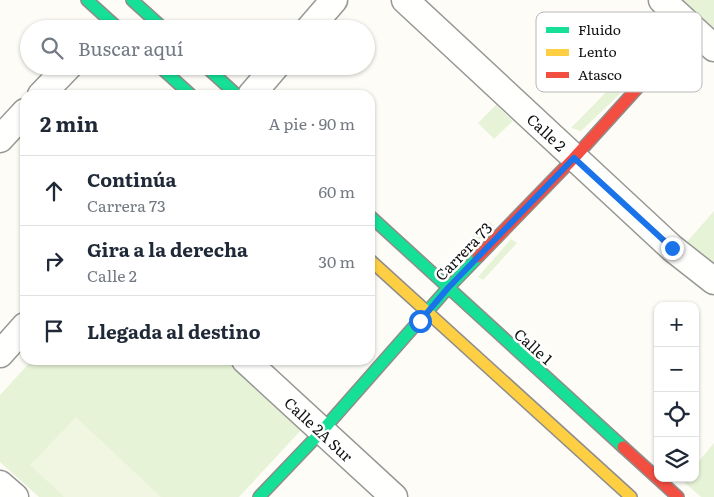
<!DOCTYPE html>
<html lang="es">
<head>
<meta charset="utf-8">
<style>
  body { margin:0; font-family:Literata,serif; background:#f6f6f7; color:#1f2937 }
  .controls { position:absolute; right:15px; bottom:15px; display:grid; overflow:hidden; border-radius:10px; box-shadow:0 1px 4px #0004 }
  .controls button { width:45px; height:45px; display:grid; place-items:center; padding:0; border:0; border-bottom:1px solid #e0e1e3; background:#fff; color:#1f2937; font:25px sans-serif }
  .stop { position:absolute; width:15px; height:15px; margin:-11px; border:4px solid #1a73e8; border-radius:50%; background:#fff }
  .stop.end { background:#1a73e8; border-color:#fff; box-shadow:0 1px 5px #0008 }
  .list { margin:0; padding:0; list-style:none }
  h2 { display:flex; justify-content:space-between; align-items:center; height:65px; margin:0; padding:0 20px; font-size:21px }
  h2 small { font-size:16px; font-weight:400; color:#747a83 }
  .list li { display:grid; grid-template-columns:32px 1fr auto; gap:15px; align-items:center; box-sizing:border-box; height:70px; padding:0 20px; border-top:1px solid #e0e1e3 }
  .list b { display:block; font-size:19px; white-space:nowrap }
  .list p { margin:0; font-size:16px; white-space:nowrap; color:#747a83 }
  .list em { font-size:16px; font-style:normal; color:#747a83 }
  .icon { flex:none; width:28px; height:28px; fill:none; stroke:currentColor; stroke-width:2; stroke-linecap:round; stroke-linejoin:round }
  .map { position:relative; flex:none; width:714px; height:497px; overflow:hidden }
  .search { position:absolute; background:#fff; box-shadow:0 1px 4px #0004; left:20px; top:20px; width:355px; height:55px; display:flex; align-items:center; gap:12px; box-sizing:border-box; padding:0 18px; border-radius:28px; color:#747a83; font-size:19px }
  .panel { position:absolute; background:#fff; box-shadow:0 1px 4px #0004; left:20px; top:90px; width:355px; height:275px; border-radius:15px }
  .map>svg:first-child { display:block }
  .green { fill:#e7f3d7 }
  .pitch { fill:#f0f6e1 }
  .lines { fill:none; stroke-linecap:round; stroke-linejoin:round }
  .street-casing { stroke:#979795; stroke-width:29 }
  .fast-casing { stroke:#8e8d8b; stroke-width:14 }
  .slow-casing { stroke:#8e8d8b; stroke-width:14 }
  .jam-casing { stroke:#8e8d8b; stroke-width:14 }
  .street { stroke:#fffffe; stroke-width:26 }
  .fast { stroke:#16e098; stroke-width:11 }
  .slow { stroke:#ffcf43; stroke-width:11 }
  .jam { stroke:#f24e42; stroke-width:11 }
  .route { stroke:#1a73e8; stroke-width:6 }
  .labels { text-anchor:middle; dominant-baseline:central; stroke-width:5; stroke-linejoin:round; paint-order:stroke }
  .street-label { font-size:15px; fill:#111; stroke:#fff }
  .key { fill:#fff; stroke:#b8b8b8; stroke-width:1 }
  .key-label { font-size:14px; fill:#111 }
</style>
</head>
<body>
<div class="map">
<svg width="714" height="497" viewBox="0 0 714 497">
  <rect width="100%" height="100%" fill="#fdfcf7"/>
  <g class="green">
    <path d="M 671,0 L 714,0 L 714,41 Z"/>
    <path d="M 617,81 L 625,89 L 581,131 L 571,128 Z"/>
    <path d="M 496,105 L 513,121 L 494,139 L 478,123 Z"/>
    <path d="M 714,211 L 714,264 L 686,243 Z"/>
    <path d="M 488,221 L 494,226 L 461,260 L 455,254 Z"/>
    <path d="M 511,239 L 517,243 L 483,280 L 478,277 Z"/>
    <path d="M 32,360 L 226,360 L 302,429 L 239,497 L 39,497 L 0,462 L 0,395 Z"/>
    <path d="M 714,443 L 714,497 L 701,497 L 683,481 L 685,478 L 695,478 L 695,466 Z"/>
  </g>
  <path class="pitch" d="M 76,417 L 161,497 L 64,497 L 30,465 Z"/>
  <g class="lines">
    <defs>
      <g id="street">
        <path d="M 405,0 L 672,248 L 714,281"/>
        <path d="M 662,0 L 714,48"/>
        <path d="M 309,29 L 334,0"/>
        <path d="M 41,95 L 69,66"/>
        <path d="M 251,95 L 276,66"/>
        <path d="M 0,139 L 25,112"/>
        <path d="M 0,354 L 25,326"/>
        <path d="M 245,360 L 394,497"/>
        <path d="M 0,484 L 15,497"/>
      </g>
      <g id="fast">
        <path d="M 87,0 L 119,29"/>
        <path d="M 132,0 L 164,29"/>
        <path d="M 159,66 L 191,95"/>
        <path d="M 205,66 L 237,95"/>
        <path d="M 370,216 L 623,447"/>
        <path d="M 259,497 L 322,431 L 448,288 L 478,257"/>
      </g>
      <path id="slow" d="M 370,260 L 631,497"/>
      <g id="jam">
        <path d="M 478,257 L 574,158 L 692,28"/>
        <path d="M 623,447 L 678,497"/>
      </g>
    </defs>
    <use href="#street" class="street-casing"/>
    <use href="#fast" class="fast-casing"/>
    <use href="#slow" class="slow-casing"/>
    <use href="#jam" class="jam-casing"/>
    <use href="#street" class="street"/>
    <use href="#fast" class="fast"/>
    <use href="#slow" class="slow"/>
    <use href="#jam" class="jam"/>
  </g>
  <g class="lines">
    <path class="route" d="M 420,321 L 448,288 L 574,158 L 672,248"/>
  </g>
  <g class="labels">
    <g class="street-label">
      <text transform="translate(547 132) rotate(43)">Calle 2</text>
      <text transform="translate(463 251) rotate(-46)">Carrera 73</text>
      <text transform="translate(534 346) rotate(42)">Calle 1</text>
      <text transform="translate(319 429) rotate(43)">Calle 2A Sur</text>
    </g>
  </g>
  <rect x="536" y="12" width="166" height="80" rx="8" class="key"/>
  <rect x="546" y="27" width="23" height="6" fill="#16e098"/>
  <rect x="546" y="49" width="23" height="7" fill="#ffcf43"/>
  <rect x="546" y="72" width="23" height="6" fill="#f24e42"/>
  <g class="key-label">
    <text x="578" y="35">Fluido</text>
    <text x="578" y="57">Lento</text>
    <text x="578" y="80">Atasco</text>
  </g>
</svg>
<div class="controls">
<button>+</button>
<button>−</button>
<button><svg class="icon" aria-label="locate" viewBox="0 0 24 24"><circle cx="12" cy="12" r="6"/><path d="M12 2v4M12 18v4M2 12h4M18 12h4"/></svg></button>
<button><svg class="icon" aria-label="layers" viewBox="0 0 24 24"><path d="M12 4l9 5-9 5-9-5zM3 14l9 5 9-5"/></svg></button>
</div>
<div class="stop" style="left:420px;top:321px"></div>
<div class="stop end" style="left:672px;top:248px"></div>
<div class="search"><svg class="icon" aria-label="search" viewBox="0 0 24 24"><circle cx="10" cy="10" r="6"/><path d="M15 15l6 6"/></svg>Buscar aquí</div>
<section class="panel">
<h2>2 min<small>A pie · 90 m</small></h2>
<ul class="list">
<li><svg class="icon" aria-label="ahead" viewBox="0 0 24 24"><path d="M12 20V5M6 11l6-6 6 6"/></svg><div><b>Continúa</b><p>Carrera 73</p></div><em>60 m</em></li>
<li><svg class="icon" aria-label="right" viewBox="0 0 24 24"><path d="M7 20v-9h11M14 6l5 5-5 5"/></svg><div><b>Gira a la derecha</b><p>Calle 2</p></div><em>30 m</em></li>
<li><svg class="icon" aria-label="arrive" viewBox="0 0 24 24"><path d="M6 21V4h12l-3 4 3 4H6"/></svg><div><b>Llegada al destino</b></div></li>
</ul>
</section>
</div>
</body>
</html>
